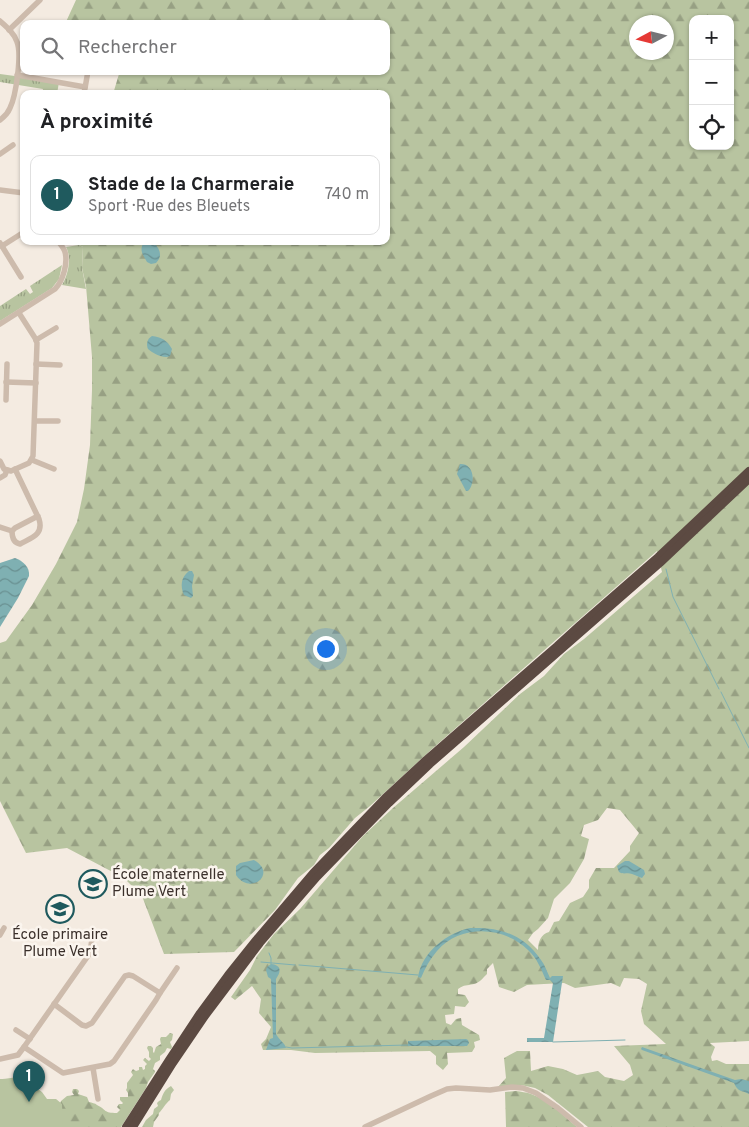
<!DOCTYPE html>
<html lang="fr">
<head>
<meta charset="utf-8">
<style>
  body { margin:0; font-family:Overpass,sans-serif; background:#f2f2f2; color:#202124 }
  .controls { position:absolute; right:15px; top:15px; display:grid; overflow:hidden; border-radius:10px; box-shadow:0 1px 4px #0004 }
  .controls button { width:45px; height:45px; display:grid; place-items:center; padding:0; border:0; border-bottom:1px solid #e0e0e0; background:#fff; color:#202124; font:25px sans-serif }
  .compass { position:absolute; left:629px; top:15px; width:45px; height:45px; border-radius:50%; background:#fff; box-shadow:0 1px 4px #0004; rotate:263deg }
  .you { position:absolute; left:325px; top:648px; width:18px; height:18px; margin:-12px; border:4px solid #fff; border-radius:50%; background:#1a73e8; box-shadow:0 0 0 8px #1a73e833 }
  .badge { display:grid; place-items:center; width:32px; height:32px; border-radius:50%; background:#1f5a5e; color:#fff; font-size:16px; font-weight:700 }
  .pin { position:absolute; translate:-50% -41px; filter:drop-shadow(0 1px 2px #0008) }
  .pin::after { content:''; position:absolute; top:26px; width:18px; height:15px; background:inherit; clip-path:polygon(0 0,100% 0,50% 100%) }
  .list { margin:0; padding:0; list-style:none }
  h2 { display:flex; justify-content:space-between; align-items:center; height:65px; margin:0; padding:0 20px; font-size:21px }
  h2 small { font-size:16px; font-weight:400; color:#757577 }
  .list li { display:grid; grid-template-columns:32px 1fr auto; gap:15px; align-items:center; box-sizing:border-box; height:80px; margin:0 10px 10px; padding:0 10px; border:1px solid #e0e0e0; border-radius:10px }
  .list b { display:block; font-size:19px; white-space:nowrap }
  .list p { margin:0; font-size:16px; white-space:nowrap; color:#757577 }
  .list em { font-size:16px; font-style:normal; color:#757577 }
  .icon { flex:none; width:28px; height:28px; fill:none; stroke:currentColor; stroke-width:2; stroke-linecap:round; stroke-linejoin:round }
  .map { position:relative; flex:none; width:749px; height:1127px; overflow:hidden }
  .search { position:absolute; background:#fff; box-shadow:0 1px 4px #0004; left:20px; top:20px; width:370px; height:55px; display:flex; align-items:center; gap:12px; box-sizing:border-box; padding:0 18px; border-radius:10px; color:#757577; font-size:19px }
  .panel { position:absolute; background:#fff; box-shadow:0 1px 4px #0004; left:20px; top:90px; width:370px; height:155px; border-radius:10px }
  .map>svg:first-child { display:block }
  .grass { fill:url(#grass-tufts) }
  .forest { fill:url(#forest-firs); fill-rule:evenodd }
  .pitch { fill:#b8c4a0 }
  .water { fill:url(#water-waves) }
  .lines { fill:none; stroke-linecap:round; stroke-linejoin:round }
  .stream { stroke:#7fb0b2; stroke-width:1 }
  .minor { stroke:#cdbbac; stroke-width:5.5 }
  .highway { stroke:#5c4a42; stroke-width:8 }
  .labels { text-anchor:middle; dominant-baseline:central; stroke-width:5; stroke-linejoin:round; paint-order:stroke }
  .poi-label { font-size:15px; fill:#3b302b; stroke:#fbf5ee; text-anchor:start }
</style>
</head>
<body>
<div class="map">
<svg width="749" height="1127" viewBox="0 0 749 1127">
  <defs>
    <pattern id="grass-tufts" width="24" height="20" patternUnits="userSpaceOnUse" patternTransform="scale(1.25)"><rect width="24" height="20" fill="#b8c4a0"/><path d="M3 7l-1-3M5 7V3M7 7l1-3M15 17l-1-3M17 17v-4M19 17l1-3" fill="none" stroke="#97a083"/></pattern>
    <pattern id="forest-firs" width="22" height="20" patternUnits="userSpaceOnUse" patternTransform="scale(1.25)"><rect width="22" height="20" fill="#b8c4a0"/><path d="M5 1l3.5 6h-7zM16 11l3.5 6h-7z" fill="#97a083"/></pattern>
    <pattern id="water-waves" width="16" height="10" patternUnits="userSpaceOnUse" patternTransform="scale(1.25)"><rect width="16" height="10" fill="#7fb0b2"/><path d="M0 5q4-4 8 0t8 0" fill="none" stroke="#699091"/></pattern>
  </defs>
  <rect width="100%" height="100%" fill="#f4ebe1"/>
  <g class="grass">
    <path d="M 0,74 L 59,82 L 57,94 L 42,94 L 43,89 L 0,82 Z"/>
    <path d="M 79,245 L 83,247 L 82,268 L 86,289 L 62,285 C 68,275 72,258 66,247 Z"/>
    <path d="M 62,265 L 59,279 L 52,288 L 0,321 L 0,306 L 26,289 L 30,294 L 33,292 L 30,286 Z"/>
  </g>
  <g class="forest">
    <path d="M 76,0 L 749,0 L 749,1041 L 710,1043 L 715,1047 L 711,1057 L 712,1061 L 717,1060 L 726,1064 L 749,1064 L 749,1127 L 588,1127 L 548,1095 L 535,1088 L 521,1085 L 498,1087 L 506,1078 L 504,1058 L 517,1051 L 530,1051 L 531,1071 L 548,1066 L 563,1069 L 577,1075 L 598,1071 L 605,1077 L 624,1081 L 633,1075 L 630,1065 L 614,1046 L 666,1044 L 644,1024 L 641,1011 L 647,984 L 639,979 L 624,978 L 620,987 L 611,983 L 575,988 L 564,983 L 544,984 L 527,985 L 514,992 L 499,987 L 493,963 L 487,969 L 487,974 C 483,978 479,983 474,984 C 466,986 465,984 458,989 L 458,994 L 465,995 L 469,1002 L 465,1007 L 455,1006 L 454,1014 L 445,1015 L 446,1023 L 451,1025 L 456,1019 L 461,1018 L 462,1025 L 479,1035 L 480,1040 L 474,1042 L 475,1047 L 472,1052 L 447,1053 L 448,1064 L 443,1070 L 436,1064 L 436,1056 L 430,1051 L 315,1053 L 291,1050 L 263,1050 L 261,1044 L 266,1039 L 271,1027 L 259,1013 L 261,999 L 252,986 L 235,1000 L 231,997 L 250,970 L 257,956 L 274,934 L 300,909 L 363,836 L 393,808 L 464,747 L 520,694 L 544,676 L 564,654 L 584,639 L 662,572 L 657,551 L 432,749 L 370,806 L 355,818 L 329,848 L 320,855 L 314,865 L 298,878 L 275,910 L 234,952 L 164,954 L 142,896 L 124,878 L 67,848 L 26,853 L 0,801 L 0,643 L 6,641 L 32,605 L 56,564 L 77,522 L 84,489 L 90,445 L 92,390 L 92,357 L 86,286 L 82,268 L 83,247 L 79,245 L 80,241 L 386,241 L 386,94 L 113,94 L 119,74 L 122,71 L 386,71 L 386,24 L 65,24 ZM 693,19 L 730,19 L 730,146 L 693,146 ZM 636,22 L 666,22 L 666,52 L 636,52 ZM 607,808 L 620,810 L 639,833 L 630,846 L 630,851 L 614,868 L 596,868 L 589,880 L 589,888 L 583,897 L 570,903 L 559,921 L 554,922 L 549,932 C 541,934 538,942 538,950 L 528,940 L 533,933 L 538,929 L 548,918 L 554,899 L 570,883 L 584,859 L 589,839 L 581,836 L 584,825 L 598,820 Z"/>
    <path d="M 170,1033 L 173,1034 L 172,1040 L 170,1042 L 172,1047 L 171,1049 L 167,1048 L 165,1052 L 160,1056 L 160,1060 L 155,1063 L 153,1069 L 155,1071 L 155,1072 L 148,1082 L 146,1088 L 121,1127 L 49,1127 L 61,1101 L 67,1096 L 74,1095 L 72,1092 L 73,1089 L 77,1089 L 79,1091 L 78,1094 L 87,1097 L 89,1102 C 92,1103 95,1103 97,1105 C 107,1110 103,1113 117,1113 L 120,1110 L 117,1107 L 119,1104 L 122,1104 L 123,1103 L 120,1100 L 120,1097 L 128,1097 L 128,1093 L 126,1090 L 127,1088 L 127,1083 L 133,1075 L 131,1072 L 133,1069 L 136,1071 L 139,1070 L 139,1067 L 142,1067 L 143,1070 L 145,1069 L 145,1066 L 147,1064 L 143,1060 L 145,1058 L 149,1061 L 151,1059 L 149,1057 L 149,1052 L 147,1048 L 148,1046 L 151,1046 L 153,1048 L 153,1052 L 154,1053 L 156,1047 L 161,1044 L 160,1039 L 161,1037 L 166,1037 Z"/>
    <path d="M 171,1086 L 174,1090 L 171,1094 L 170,1100 C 165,1104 163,1109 159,1113 L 159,1115 L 154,1122 L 153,1127 L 142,1127 L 146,1120 L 153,1114 L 154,1109 L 158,1106 L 157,1103 L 159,1101 L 161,1100 C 163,1094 164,1090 171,1086 Z"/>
    <path d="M 516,1091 C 521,1092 526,1092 531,1094 C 549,1100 563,1115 577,1127 L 506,1127 L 505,1092 Z"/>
  </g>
  <path class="pitch" d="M 25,1075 L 29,1077 L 32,1085 L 42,1092 L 47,1099 L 56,1099 L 62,1104 L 63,1127 L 0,1127 L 0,1079 C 5,1079 20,1077 25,1075 Z"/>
  <g class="water">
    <path d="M 148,242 L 154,243 C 160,249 163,256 156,263 L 151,264 L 147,262 C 144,256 139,251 143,244 Z"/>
    <path d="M 152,336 C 161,337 167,340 172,349 L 170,356 C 164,359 154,354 148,349 C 146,344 147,339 152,336 Z"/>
    <path d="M 460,464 C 474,463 476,483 468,491 L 466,491 L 457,474 Z"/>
    <path d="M 15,558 C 23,561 30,567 29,576 L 18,598 L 0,627 L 0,563 Z"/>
    <path d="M 189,571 L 192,571 L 194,575 L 192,586 L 193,596 L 191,598 L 184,595 C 180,586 181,577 189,571 Z"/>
    <path d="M 254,860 C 278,874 250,896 236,875 L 236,866 L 240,863 Z"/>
    <path d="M 625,861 L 629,861 L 644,870 L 645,874 L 642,878 C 638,877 636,875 632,874 C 627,872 624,875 619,872 L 617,866 Z"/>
    <path d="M 470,928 C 500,927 523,934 541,960 C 545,965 547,972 550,978 L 552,976 L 563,976 L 553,1042 L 527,1042 L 527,1038 L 544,1038 L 553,983 L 550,980 L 546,980 C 541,969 537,958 528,950 C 504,926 460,924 437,951 C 430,959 425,968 421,978 L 418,977 C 422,952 447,933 470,928 Z"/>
    <path d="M 271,964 C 282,965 281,972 276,979 L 276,1034 C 279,1040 285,1043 286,1048 L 266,1050 L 270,1039 L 273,1038 L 271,979 L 268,977 L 266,970 L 267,967 Z"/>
    <path d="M 466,1039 L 468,1040 L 469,1043 L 467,1046 L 408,1046 L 408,1041 Z"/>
    <path d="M 642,1047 L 735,1080 L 741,1079 L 749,1081 L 749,1094 C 741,1090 738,1092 734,1083 L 642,1050 L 641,1049 Z"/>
  </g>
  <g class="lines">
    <g class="stream">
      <path d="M 666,569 L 673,597 L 719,689"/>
      <path d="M 721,692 L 749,748"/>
      <path d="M 269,953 L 271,958 L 271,964"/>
      <path d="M 261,962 L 295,965"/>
      <path d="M 299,965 L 418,975"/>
      <path d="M 553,1042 L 625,1040"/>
      <path d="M 286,1047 L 292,1048 L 408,1045"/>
    </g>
    <g class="minor">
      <path d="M 0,21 C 7,27 14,33 17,42 C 22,54 16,96 10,108 C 8,113 4,117 0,120"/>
      <path d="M 9,30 L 40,0"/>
      <path d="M 17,75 L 85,87"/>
      <path d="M 84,94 L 88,71"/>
      <path d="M 0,154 L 13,145"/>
      <path d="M 0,190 L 24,193"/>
      <path d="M 0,243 L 21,277"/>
      <path d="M 2,246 L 24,232"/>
      <path d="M 0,324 L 55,289 C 63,281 68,263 65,252 C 64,248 60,244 58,241"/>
      <path d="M 36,340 L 56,328"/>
      <path d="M 36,364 L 60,365"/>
      <path d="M 6,382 L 36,383"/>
      <path d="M 6,400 L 7,364"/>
      <path d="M 35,421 L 58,421"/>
      <path d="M 32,460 L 54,469"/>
      <path d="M 0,461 L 4,469 L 11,471 L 29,463 L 33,456 L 37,343 L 35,338 L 19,313"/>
      <path d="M 15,469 L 39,519 C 44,535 31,538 20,544 C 14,543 12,537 12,531 L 15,528 L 38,516"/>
      <path d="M 0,478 L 5,475 L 7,470"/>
      <path d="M 0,527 L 12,531"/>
      <path d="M 0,935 L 4,928"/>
      <path d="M 54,1004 L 82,1025 L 86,1026 L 92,1023 L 125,976 L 129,975 L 133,976 L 160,993"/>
      <path d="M 16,1030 L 30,1039"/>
      <path d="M 24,1047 L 63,1073 L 110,1064 L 114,1061 L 156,1000 L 160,993 L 177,968"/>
      <path d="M 0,1059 L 18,1055 L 24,1047 L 90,953 L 93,931"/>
      <path d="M 93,1068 L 98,1099"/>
      <path d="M 365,1127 L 431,1096 L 447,1089 L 456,1088 L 490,1090 L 512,1087 L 523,1088 L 536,1093 L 558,1108 L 581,1127"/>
    </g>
    <g class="highway">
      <path d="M 126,1127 L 169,1060 L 200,1013 L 228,975 L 256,940 L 313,873 L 385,798 L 426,760 L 557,646 L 580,625 L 658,557 L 749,471"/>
      <path d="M 133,1127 L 173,1063 L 205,1016 L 260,943 L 317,877 L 389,803 L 430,764 L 660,563 L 749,479"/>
    </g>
  </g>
  <defs>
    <symbol id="school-ring" viewBox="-11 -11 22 22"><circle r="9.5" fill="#fbf5ee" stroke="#1f5a5e" stroke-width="1.5"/><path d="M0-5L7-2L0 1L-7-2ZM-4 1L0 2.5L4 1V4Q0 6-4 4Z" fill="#1f5a5e"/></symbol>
  </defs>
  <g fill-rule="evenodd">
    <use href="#school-ring" x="77" y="868" width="32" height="32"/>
    <use href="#school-ring" x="44" y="893" width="32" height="32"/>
  </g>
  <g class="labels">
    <g class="poi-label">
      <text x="112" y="875">École maternelle<tspan x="112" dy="17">Plume Vert</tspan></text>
      <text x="60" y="935" text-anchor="middle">École primaire<tspan x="60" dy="17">Plume Vert</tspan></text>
    </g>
  </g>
</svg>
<div class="controls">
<button>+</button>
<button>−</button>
<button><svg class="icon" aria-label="locate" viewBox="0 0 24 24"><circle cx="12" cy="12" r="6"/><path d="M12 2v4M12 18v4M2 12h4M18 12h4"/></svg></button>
</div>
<svg class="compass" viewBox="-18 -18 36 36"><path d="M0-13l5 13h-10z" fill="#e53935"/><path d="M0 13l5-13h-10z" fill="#757577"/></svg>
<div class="you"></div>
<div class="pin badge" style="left:29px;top:1102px">1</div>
<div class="search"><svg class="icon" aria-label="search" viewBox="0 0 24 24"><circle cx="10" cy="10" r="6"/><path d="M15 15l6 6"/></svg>Rechercher</div>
<section class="panel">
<h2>À proximité<small></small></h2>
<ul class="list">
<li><span class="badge">1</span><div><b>Stade de la Charmeraie</b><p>Sport · Rue des Bleuets</p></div><em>740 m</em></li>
</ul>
</section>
</div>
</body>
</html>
